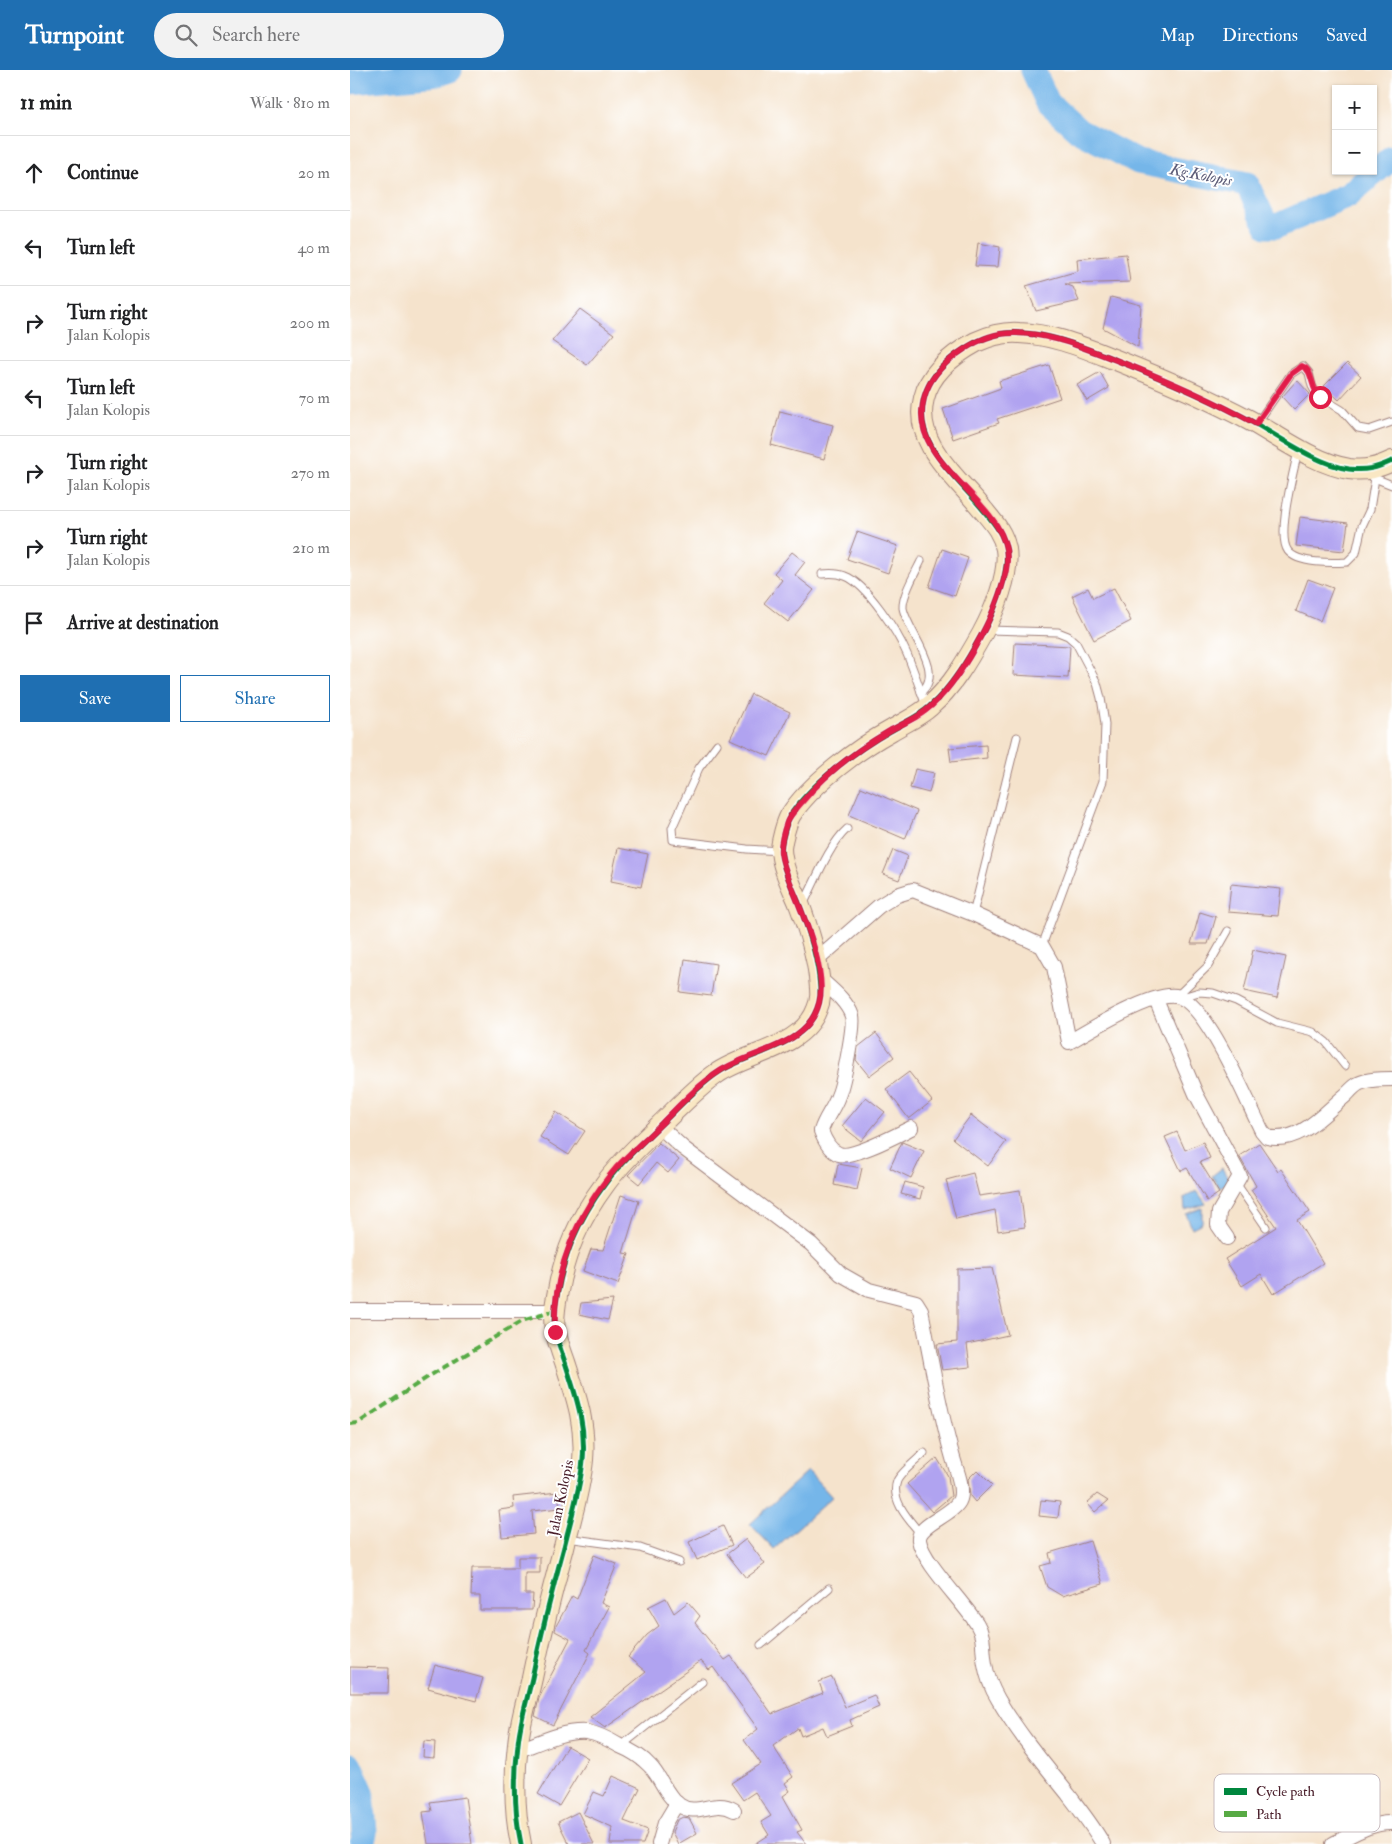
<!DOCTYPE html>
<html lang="en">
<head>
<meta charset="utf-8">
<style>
  body { margin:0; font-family:"IM FELL Double Pica",serif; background:#f2f2f2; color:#202124 }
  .controls { position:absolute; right:15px; top:15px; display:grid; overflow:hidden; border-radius:0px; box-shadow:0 1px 4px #0004 }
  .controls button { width:45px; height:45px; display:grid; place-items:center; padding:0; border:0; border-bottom:1px solid #e0e0e0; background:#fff; color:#202124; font:25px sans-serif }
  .stop { position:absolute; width:15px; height:15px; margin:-11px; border:4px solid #e11d48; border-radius:50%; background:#fff }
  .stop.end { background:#e11d48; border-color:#fff; box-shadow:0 1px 5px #0008 }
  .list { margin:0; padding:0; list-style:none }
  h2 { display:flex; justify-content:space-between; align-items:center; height:65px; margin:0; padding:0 20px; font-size:21px }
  h2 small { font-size:16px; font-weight:400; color:#757577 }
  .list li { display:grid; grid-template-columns:32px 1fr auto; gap:15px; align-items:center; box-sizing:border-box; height:75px; padding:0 20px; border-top:1px solid #e0e0e0 }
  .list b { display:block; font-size:19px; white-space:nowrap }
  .list p { margin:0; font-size:16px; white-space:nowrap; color:#757577 }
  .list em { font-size:16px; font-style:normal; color:#757577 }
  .actions { display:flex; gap:10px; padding:15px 20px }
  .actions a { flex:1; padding:11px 0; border:1px solid #1f6fb2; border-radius:0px; text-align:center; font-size:18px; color:#1f6fb2 }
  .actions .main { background:#1f6fb2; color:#fff }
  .icon { flex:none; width:28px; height:28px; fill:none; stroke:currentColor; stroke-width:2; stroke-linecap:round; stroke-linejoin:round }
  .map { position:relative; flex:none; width:1042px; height:1774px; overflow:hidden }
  header { display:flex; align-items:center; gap:30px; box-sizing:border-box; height:70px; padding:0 25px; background:#1f6fb2; color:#fff }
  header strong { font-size:24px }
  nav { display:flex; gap:28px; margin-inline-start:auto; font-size:18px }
  .search { width:350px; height:45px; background:#f2f2f2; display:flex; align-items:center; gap:12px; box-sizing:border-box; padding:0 18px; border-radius:28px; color:#757577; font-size:19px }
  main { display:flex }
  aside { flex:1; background:#fff }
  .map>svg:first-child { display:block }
  .water { fill:#74b6e9; stroke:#5f6a8a }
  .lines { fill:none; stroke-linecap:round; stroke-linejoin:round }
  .river { stroke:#74b6e9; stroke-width:25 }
  .building { fill:#b0a3f0 }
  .lane-casing { stroke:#a0817c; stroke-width:9 }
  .street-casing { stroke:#a0817c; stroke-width:16 }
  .secondary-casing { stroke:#a0817c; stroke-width:22 }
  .lane { stroke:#fff; stroke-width:7 }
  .street { stroke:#fff; stroke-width:14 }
  .secondary { stroke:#f9e7c3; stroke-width:20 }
  .quiet { stroke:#57aa44; stroke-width:4; stroke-dasharray:8 4; stroke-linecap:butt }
  .cycleway-casing { stroke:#fff; stroke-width:8 }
  .cycleway { stroke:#00873e; stroke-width:5 }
  .route { stroke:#e11d48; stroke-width:6 }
  .labels { text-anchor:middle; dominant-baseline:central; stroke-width:4; stroke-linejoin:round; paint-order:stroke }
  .street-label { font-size:15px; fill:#4a1f2b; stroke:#fff }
  .water-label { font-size:16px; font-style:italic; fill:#5b5b77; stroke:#fff }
  .key { fill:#fff; stroke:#c9bcbf; stroke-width:1 }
  .key-label { font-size:14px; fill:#4a1f2b }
</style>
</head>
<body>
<header>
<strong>Turnpoint</strong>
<div class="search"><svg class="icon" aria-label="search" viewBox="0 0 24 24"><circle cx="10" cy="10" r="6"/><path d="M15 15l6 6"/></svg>Search here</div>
<nav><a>Map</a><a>Directions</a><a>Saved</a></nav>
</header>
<main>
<aside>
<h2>11 min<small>Walk · 810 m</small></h2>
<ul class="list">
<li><svg class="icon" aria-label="ahead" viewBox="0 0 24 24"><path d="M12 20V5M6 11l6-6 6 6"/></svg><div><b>Continue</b></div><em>20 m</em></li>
<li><svg class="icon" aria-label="left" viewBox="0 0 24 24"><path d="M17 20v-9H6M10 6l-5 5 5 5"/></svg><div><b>Turn left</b></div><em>40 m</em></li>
<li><svg class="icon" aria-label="right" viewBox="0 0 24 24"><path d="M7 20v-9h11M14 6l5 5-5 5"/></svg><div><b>Turn right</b><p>Jalan Kolopis</p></div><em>200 m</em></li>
<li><svg class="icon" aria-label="left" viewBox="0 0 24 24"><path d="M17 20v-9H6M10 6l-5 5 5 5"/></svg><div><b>Turn left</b><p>Jalan Kolopis</p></div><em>70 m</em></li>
<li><svg class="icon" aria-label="right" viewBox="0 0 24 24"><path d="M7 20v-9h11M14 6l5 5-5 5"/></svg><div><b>Turn right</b><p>Jalan Kolopis</p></div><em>270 m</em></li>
<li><svg class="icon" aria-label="right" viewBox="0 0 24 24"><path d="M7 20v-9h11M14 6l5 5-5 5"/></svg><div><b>Turn right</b><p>Jalan Kolopis</p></div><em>210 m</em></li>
<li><svg class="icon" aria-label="arrive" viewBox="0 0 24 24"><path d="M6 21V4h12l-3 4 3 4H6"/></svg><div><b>Arrive at destination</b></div></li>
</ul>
<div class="actions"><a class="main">Save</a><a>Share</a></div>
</aside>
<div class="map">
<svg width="1042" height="1774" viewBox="0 0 1042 1774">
  <rect width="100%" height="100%" fill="#fff"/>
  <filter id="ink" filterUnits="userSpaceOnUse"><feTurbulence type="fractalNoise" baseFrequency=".02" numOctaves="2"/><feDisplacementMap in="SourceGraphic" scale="10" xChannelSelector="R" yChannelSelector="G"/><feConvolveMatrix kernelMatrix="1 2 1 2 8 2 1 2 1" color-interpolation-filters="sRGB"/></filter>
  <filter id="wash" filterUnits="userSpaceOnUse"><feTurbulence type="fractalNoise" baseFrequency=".0096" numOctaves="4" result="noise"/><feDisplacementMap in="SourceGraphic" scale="20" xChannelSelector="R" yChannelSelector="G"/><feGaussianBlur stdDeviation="1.12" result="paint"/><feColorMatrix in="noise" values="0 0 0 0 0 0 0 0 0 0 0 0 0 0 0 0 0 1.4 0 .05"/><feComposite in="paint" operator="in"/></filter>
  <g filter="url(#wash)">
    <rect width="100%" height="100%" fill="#f5e3cc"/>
    <g class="water">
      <path d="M 872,1098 L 880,1112 L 870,1118 L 862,1106 Z"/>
      <path d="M 847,1121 L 856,1134 L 835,1140 L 834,1128 Z"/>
      <path d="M 852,1138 L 852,1153 L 842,1158 L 836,1144 Z"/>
      <path d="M 458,1401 L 482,1427 L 424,1479 L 400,1454 Z"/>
    </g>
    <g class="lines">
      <g class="river">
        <path d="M 683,0 L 698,33 L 729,61 L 788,92 L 897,114 L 917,156 L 927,156 L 998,125 L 1042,88"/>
        <path d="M 0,12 L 88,4 L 100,0"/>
        <path d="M 0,1695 L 12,1722 L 15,1763 L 12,1774"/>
      </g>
    </g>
    <g id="blocks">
      <g class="building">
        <path d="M 628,173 L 650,177 L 648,197 L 625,196 Z"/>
        <path d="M 776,184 L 780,212 L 715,214 L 723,217 L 729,231 L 686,241 L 676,216 L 728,201 L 727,189 Z"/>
        <path d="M 761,227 L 791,235 L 788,277 L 753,258 Z"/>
        <path d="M 230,239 L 264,264 L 237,295 L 202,271 Z"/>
        <path d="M 997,293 L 1011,306 L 989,330 L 974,316 Z"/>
        <path d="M 699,295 L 710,328 L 647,349 L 649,353 L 603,369 L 593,339 L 651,318 L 649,311 Z"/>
        <path d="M 750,302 L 759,318 L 737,331 L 727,315 Z"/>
        <path d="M 947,310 L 960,324 L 944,340 L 932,327 Z"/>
        <path d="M 430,341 L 483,355 L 474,389 L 421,375 Z"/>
        <path d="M 950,447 L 998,453 L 994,481 L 946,476 Z"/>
        <path d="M 507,462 L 548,476 L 538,503 L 497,489 Z"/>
        <path d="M 592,479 L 618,488 L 605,526 L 579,517 Z"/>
        <path d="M 442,482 L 455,492 L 445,505 L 464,520 L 438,552 L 414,533 L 432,510 L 424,503 Z"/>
        <path d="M 958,509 L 983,518 L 970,551 L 946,541 Z"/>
        <path d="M 738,518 L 743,528 L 764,518 L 781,551 L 744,570 L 722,526 Z"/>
        <path d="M 665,573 L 720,576 L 718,608 L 663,605 Z"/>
        <path d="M 401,624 L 440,642 L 419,686 L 380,669 Z"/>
        <path d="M 636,675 L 637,688 L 601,692 L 599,678 Z"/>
        <path d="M 565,699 L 584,703 L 579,723 L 560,718 Z"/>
        <path d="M 511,717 L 567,741 L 555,769 L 499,745 Z"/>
        <path d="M 268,778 L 298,784 L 291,817 L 261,811 Z"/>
        <path d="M 543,780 L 558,786 L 549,810 L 533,804 Z"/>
        <path d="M 881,814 L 931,819 L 928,846 L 878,842 Z"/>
        <path d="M 850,842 L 866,847 L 858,874 L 841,874 Z"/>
        <path d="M 903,880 L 936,887 L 927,928 L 894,921 Z"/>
        <path d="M 335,889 L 366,894 L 361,926 L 330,922 Z"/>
        <path d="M 526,963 L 544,987 L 519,1006 L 506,990 L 508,977 Z"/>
        <path d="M 559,1002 L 582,1031 L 559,1049 L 536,1019 Z"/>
        <path d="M 516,1027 L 535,1042 L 511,1071 L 492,1056 Z"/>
        <path d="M 206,1042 L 235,1061 L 219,1085 L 190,1067 Z"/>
        <path d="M 621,1045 L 656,1072 L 638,1096 L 603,1069 Z"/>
        <path d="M 827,1062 L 835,1080 L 853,1072 L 860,1088 L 850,1092 L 869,1123 L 857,1131 L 837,1098 L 831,1101 L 815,1067 Z"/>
        <path d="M 552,1072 L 574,1081 L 561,1108 L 540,1098 Z"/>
        <path d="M 309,1073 L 329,1090 L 318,1103 L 306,1093 L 289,1114 L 278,1105 Z"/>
        <path d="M 909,1073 L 928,1101 L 931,1099 L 960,1142 L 947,1150 L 973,1193 L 923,1224 L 911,1204 L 892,1216 L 875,1189 L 926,1157 L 901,1120 L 906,1116 L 889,1086 Z"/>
        <path d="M 488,1094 L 512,1098 L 507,1120 L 484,1115 Z"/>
        <path d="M 623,1103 L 629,1126 L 670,1120 L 675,1157 L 648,1161 L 645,1140 L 606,1149 L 596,1110 Z"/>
        <path d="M 555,1112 L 573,1117 L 570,1129 L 551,1124 Z"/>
        <path d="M 271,1125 L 289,1131 L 273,1183 L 279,1184 L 268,1214 L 233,1201 L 241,1179 L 253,1180 Z"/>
        <path d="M 642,1198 L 658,1265 L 617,1274 L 620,1297 L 592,1300 L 587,1274 L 607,1272 L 607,1199 Z"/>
        <path d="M 263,1230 L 258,1250 L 229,1244 L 231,1233 Z"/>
        <path d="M 587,1388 L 598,1406 L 601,1426 L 582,1442 L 557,1414 Z"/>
        <path d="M 627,1400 L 642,1415 L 625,1432 L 620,1426 L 618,1409 Z"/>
        <path d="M 208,1422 L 210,1438 L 182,1441 L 184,1464 L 152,1467 L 149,1440 L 164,1438 L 163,1427 Z"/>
        <path d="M 747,1424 L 758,1431 L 745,1442 L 737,1433 Z"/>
        <path d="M 691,1430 L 710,1432 L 708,1448 L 689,1446 Z"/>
        <path d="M 373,1456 L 382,1475 L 347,1490 L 339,1472 Z"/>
        <path d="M 396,1469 L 415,1494 L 396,1508 L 377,1484 Z"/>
        <path d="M 740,1471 L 753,1514 L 712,1526 L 697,1517 L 690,1496 L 701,1493 L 699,1483 Z"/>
        <path d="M 244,1485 L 267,1494 L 251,1533 L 259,1537 L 236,1580 L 240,1583 L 203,1655 L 185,1646 L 189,1628 L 220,1569 L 205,1561 L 206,1556 L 222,1526 L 227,1529 Z"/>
        <path d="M 168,1487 L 190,1487 L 190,1503 L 175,1503 L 175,1524 L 183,1524 L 182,1540 L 130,1540 L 130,1526 L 121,1526 L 122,1498 L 168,1498 Z"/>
        <path d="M 316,1528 L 324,1543 L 338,1532 L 350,1546 L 345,1553 L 375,1590 L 381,1586 L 422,1644 L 473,1623 L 469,1612 L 482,1607 L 495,1637 L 524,1625 L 529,1637 L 500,1650 L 502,1656 L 477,1666 L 473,1657 L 451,1666 L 448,1658 L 423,1676 L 443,1707 L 435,1713 L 440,1721 L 433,1726 L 452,1760 L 447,1762 L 456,1774 L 405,1774 L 419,1765 L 411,1752 L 421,1746 L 405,1722 L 393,1730 L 381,1713 L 411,1694 L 394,1670 L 408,1659 L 363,1597 L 359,1600 L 351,1591 L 255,1658 L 240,1647 L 296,1602 L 278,1587 L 297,1565 L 309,1556 L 298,1537 Z"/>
        <path d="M 85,1595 L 133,1608 L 126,1631 L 78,1618 Z"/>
        <path d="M 0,1597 L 39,1598 L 38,1623 L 0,1623 Z"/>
        <path d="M 74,1671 L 85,1672 L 84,1688 L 73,1687 Z"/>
        <path d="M 217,1676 L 238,1688 L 209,1736 L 188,1724 Z"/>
        <path d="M 263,1706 L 290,1718 L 274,1751 L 298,1760 L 293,1774 L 260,1774 L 262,1757 L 233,1744 L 244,1722 L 254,1726 Z"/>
        <path d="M 115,1727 L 122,1774 L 78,1774 L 73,1742 L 82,1741 L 80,1732 Z"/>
        <path d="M 228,1742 L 244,1774 L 219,1774 L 208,1752 Z"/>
        <path d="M 333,1747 L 339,1748 L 347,1763 L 328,1774 L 322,1762 L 327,1750 Z"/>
      </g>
    </g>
  </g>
  <g filter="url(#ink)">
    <use href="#blocks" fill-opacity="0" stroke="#a0817c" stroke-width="1"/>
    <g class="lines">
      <defs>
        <g id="lane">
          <path d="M 908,352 L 941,304 L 953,296 L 959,303 L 962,316 L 967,325 L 992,340 L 1008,358 L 1019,360 L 1042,352"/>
          <path d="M 948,381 C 944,401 926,465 938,481 C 948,494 983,493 997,492 L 1006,483 L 1012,456 L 1020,439 L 1025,408"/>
          <path d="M 1022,407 L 1042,415"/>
          <path d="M 472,504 C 480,503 488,503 495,506 C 517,514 548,563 557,584 C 564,601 570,619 576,636"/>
          <path d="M 638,560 L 708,562 L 718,566 L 726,573 L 747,613 L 751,628 L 755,654 L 753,711 L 692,876"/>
          <path d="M 571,622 C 596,602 557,561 553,538 C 552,525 566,502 571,491"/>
          <path d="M 367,674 L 349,698 L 322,758 L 323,770 L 397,779 L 430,781"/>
          <path d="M 453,835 C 465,812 479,775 497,759"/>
          <path d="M 623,844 L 667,667"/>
          <path d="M 828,925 L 858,896 L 878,861"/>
          <path d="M 832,927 L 849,922 L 863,923 L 886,931 L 927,953 L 963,962 L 976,972 L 995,996"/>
          <path d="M 886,1113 L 916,1157"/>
          <path d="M 570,1463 C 559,1450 540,1430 547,1411 C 550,1403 567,1390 574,1383"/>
          <path d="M 217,1468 L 290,1478 L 329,1492"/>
          <path d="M 411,1575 L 479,1518"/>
          <path d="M 271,1676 L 352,1612"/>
        </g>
        <g id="street">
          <path d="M 467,890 L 529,836 L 547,825 L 563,820 L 623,844 L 692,876 L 704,897 L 719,972 C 741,959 802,922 826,926 C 856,930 898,1034 912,1061 L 917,1067 C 950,1074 973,1044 996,1025 C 999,1022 1003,1017 1008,1014 C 1017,1009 1031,1009 1042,1009"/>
          <path d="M 469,908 C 481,919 497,931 502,946 C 505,956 493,1015 488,1026 C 484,1038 475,1048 471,1061 C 474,1069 480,1081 489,1084 C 502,1089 547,1065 561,1058"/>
          <path d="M 806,930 L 846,1024 L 890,1106 L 869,1142 L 868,1155 L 877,1168"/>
          <path d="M 309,1056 L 333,1078 L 461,1174 L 491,1204 L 519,1220 L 566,1232 L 571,1240 C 581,1289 589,1340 603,1388 C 606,1399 614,1417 610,1429 C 605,1445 567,1454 569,1470 C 572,1491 614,1533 627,1554 C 635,1567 632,1579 635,1594 C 637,1606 642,1619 648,1629 C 667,1662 694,1694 718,1724 C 730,1740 743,1756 753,1774"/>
          <path d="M 0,1241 L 204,1241"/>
          <path d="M 167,1681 C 188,1673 213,1660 237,1662 C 248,1664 258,1669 268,1675 C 280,1680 291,1686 300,1696 C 311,1707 316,1726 329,1735 C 347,1748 364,1728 384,1740"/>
          <path d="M 309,1774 L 315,1753 L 327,1733"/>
          <path d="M 983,1774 C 1002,1765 1021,1752 1042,1753"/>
        </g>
        <path id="secondary" d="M 171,1774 C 164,1741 164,1707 168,1674 C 170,1652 177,1630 182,1608 C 191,1564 202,1521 214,1477 C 221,1448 230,1420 233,1390 C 236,1353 226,1326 215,1292 C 211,1281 207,1270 205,1259 C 203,1248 205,1237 207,1226 C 214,1183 229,1149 255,1114 C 270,1093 290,1075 308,1057 C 327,1039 345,1019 366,1004 C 397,982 452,979 467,939 C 472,928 470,919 469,907 C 466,881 457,855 448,831 C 441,815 431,795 431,778 C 432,769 436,754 440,746 C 460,714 509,678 542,660 C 555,652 569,646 580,636 C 602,617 618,589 632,564 C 644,542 660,504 656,479 C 653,463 644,453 634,441 C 608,408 562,374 574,328 C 580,303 604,284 626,272 C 639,266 655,262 669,263 C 703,264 735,278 766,290 C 811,308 856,327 899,350 C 928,366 966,394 999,399 C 1016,401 1027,398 1042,391"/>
      </defs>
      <use href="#lane" class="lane-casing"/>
      <use href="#street" class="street-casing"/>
      <use href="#secondary" class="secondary-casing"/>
      <use href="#lane" class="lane"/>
      <use href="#street" class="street"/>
      <use href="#secondary" class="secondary"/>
      <path class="quiet" d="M 0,1354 L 8,1353 L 81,1305 L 172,1251 L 204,1241"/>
      <defs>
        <path id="cycleway" d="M 171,1774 C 164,1741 164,1707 168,1674 C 170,1652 177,1630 182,1608 C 191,1564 202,1521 214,1477 C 221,1448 230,1420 233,1390 C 236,1353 226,1326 215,1292 C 211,1281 207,1270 205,1259 C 203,1248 205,1237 207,1226 C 214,1183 229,1149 255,1114 C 270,1093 290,1075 308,1057 C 327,1039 345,1019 366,1004 C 397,982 452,979 467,939 C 472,928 470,919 469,907 C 466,881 457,855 448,831 C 441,815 431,795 431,778 C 432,769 436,754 440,746 C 460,714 509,678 542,660 C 555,652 569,646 580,636 C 602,617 618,589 632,564 C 644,542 660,504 656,479 C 653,463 644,453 634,441 C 608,408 562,374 574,328 C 580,303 604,284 626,272 C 639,266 655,262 669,263 C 703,264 735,278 766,290 C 811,308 856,327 899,350 C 928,366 966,394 999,399 C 1016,401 1027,398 1042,391"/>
      </defs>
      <use href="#cycleway" class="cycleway-casing"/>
      <use href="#cycleway" class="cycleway"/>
    </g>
  </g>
  <g class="lines" filter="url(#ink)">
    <path class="route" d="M 205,1262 C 202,1201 228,1142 267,1097 C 281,1082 297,1068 312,1053 C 330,1035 348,1015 370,1001 C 402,980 458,977 469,933 C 477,905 457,854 446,827 C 441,814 433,798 431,783 C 430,775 434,760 437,752 C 440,745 446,739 451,733 C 475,704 508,679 541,660 C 552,654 565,649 575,641 C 609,615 648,542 656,500 C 669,434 560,401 573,333 C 576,315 587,300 602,288 C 616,277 633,267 650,264 C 689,258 735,278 771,292 C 817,310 863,330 906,354 L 941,304 L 952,296 C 964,300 960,319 970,327"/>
  </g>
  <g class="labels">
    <g class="street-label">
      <text transform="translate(211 1428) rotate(-78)">Jalan Kolopis</text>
    </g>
    <g class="water-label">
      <text transform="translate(851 105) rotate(11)">Kg.Kolopis</text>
    </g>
  </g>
  <rect x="864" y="1704" width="166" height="58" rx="8" class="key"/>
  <rect x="874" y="1718" width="23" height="7" fill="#00873e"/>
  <rect x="874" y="1741" width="23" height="6" fill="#57aa44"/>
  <g class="key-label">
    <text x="906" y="1726">Cycle path</text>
    <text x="906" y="1749">Path</text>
  </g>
</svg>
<div class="controls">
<button>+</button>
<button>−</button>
</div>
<div class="stop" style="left:970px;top:327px"></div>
<div class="stop end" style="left:205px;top:1262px"></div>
</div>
</main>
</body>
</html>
